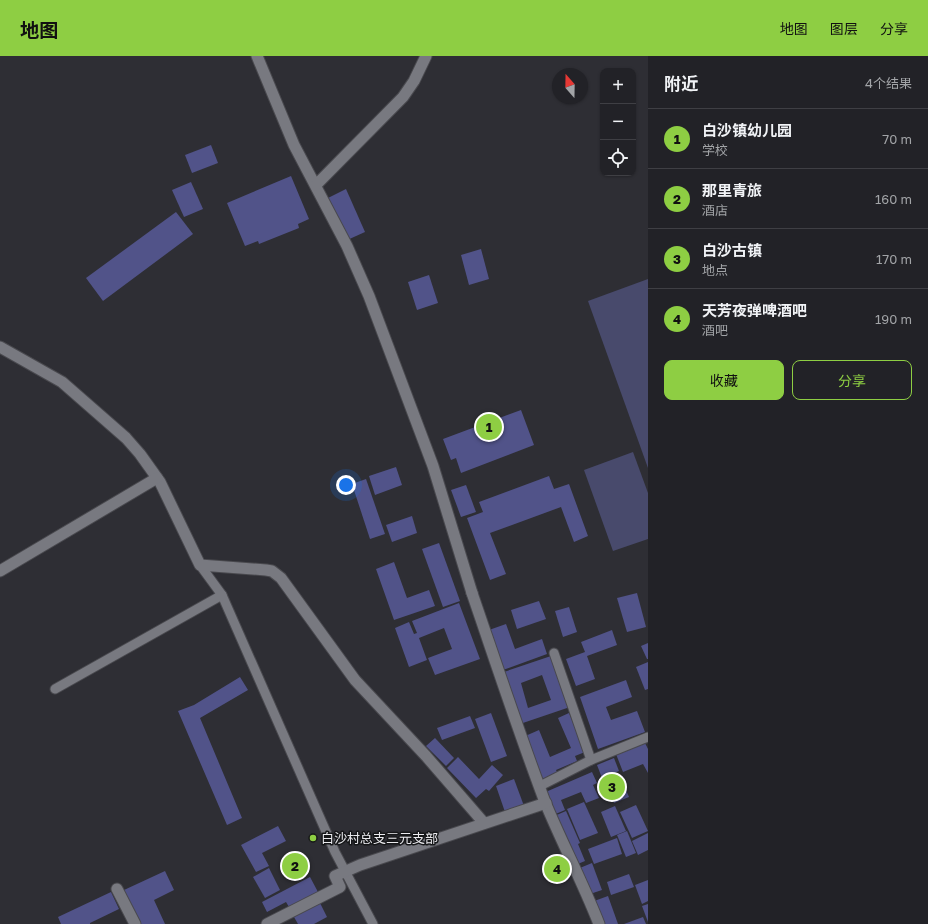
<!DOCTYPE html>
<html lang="zh">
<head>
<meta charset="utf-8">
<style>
  body { margin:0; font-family:"Golos Text","Noto Sans SC",sans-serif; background:#2a2a2f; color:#f1f3f6 }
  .controls { position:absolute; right:12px; top:12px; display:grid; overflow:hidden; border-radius:8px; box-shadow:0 1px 3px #0004 }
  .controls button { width:36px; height:36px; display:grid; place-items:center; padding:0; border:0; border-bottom:1px solid #3f3f44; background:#222227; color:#f1f3f6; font:20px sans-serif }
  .compass { position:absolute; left:552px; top:12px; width:36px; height:36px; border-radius:50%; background:#222227; box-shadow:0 1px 3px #0004; rotate:340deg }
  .you { position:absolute; left:346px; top:429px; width:14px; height:14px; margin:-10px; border:3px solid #fff; border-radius:50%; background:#1a73e8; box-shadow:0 0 0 6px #1a73e833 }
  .badge { display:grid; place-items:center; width:26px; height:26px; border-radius:50%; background:#8ece43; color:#111; font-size:13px; font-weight:700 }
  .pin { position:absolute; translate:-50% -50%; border:2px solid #fff; box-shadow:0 1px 4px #0006 }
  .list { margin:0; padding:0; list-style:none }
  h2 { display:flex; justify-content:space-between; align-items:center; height:52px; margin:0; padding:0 16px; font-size:17px }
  h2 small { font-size:13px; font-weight:400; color:#a2a4a7 }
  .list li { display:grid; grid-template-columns:26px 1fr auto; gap:12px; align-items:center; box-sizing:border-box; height:60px; padding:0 16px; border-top:1px solid #3f3f44 }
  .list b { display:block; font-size:15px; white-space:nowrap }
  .list p { margin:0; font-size:13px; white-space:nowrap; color:#a2a4a7 }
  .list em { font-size:13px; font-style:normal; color:#a2a4a7 }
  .actions { display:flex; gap:8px; padding:12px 16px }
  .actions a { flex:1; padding:9px 0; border:1px solid #8ece43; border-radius:8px; text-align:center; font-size:14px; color:#8ece43 }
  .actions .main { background:#8ece43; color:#111 }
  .icon { flex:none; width:22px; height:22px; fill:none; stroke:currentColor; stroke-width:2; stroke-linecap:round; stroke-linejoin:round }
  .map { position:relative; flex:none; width:648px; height:868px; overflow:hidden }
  header { display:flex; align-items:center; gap:24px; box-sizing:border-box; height:56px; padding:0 20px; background:#8ece43; color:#111 }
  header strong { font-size:19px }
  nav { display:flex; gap:22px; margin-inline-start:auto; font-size:14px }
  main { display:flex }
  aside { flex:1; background:#222227 }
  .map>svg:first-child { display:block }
  .green { fill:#484a6c }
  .building { fill:#515389; fill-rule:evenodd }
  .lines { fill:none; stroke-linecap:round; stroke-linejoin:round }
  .service-casing { stroke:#49494e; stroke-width:11 }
  .pedestrian-casing { stroke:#49494e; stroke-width:13 }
  .minor-casing { stroke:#49494e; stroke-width:13 }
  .service { stroke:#787980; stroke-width:9 }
  .pedestrian { stroke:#787980; stroke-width:11 }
  .minor { stroke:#787980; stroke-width:11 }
  .poi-dot { fill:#8ece43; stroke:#161719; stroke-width:1.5 }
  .labels { text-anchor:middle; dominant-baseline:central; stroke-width:3; stroke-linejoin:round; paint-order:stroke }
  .poi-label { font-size:13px; fill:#ebebef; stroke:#161719; text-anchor:start }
</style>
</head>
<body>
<header>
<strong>地图</strong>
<nav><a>地图</a><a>图层</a><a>分享</a></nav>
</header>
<main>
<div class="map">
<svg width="648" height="868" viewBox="0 0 648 868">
  <rect width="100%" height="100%" fill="#2e2e34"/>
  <g class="green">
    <path d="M 648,223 L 648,412 L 588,245 Z"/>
    <path d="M 633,396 L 648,437 L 648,483 L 613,495 L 584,414 Z"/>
  </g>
  <g class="building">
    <path d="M 211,89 L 218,107 L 192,117 L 185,99 Z"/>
    <path d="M 291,120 L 309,163 L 298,168 L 299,172 L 259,188 L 258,185 L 245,190 L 227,147 Z"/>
    <path d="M 191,126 L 203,153 L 184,161 L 172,134 Z"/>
    <path d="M 346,133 L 365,176 L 345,185 L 326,143 Z"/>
    <path d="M 176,156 L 193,178 L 103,245 L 86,222 Z"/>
    <path d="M 481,193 L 489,223 L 469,229 L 461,199 Z"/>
    <path d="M 429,219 L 438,247 L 417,254 L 408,226 Z"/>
    <path d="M 521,354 L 534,389 L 461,417 L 456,402 L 451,404 L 443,383 Z"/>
    <path d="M 396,411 L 402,429 L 375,439 L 369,420 Z"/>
    <path d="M 549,420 L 554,433 L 569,428 L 588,480 L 574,486 L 561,451 L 490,477 L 506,518 L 490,524 L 467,462 L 483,456 L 479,446 Z"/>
    <path d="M 366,423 L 385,478 L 370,483 L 352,428 Z"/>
    <path d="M 466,429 L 476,456 L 461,461 L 451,434 Z"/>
    <path d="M 412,460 L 417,477 L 392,486 L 386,469 Z"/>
    <path d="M 439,487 L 460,545 L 443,551 L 422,493 Z"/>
    <path d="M 394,506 L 407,542 L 429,534 L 435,550 L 394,564 L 376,513 Z"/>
    <path d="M 637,537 L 646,571 L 627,576 L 617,542 Z"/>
    <path d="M 539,545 L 546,563 L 517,573 L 511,554 Z"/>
    <path d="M 459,547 L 480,603 L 435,619 L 428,602 L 452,593 L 444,572 L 419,582 L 427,604 L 409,611 L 395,572 L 409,566 L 414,578 L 417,577 L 412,565 Z"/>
    <path d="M 569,551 L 577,576 L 563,581 L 555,555 Z"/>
    <path d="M 506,568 L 515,593 L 542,583 L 547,598 L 503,614 L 489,574 Z"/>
    <path d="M 612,574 L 617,589 L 587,600 L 595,623 L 576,630 L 566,603 L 585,596 L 581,586 Z"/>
    <path d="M 648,587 L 648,603 L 647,603 L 641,590 Z"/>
    <path d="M 551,600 L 570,651 L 517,669 L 501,617 ZM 542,619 L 551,644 L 528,652 L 521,627 Z"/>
    <path d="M 648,606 L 648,633 L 645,634 L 636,611 Z"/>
    <path d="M 240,621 L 248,634 L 200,662 L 242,762 L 227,769 L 178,655 L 194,649 Z"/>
    <path d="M 626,624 L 632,641 L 606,651 L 611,664 L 637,655 L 645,676 L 598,693 L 580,641 Z"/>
    <path d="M 491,657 L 507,700 L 491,706 L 475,663 Z"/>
    <path d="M 569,657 L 585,696 L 575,700 L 577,705 L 556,714 L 558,718 L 541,725 L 523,681 L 539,674 L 550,701 L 571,692 L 558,662 Z"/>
    <path d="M 470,660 L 475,672 L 442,684 L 437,672 Z"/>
    <path d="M 435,682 L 454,702 L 446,710 L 426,690 Z"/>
    <path d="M 645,687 L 648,693 L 648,717 L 643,708 L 623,716 L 616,698 Z"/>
    <path d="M 458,701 L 479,723 L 492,709 L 503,719 L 489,735 L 486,733 L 476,742 L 447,712 Z"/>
    <path d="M 614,702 L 619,715 L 602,722 L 597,709 Z"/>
    <path d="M 592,716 L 597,727 L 593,729 L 599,742 L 586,747 L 581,736 L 561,744 L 565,754 L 551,760 L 541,738 Z"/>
    <path d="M 619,718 L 629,741 L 614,747 L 605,724 Z"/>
    <path d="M 514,723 L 524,750 L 505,756 L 496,730 Z"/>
    <path d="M 584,746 L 598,777 L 580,784 L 567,753 Z"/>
    <path d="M 636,749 L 648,775 L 632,782 L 620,756 Z"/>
    <path d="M 615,750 L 626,775 L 611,781 L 601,756 Z"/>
    <path d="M 566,755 L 580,787 L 578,788 L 585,805 L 573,810 L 552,761 Z"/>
    <path d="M 278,770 L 286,785 L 262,797 L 269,810 L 256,816 L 241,789 Z"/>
    <path d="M 627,775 L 636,797 L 626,801 L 617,779 Z"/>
    <path d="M 648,777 L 648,794 L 638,799 L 632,785 Z"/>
    <path d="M 617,782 L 622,798 L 594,808 L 588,793 Z"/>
    <path d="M 592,807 L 602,834 L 584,840 L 575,814 Z"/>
    <path d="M 269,812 L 280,834 L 265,842 L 253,821 Z"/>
    <path d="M 165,815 L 174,834 L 154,844 L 165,868 L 140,868 L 124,834 Z"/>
    <path d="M 629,818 L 634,831 L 611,839 L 607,826 Z"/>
    <path d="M 310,821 L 318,836 L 289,851 L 286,846 L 267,856 L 262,846 Z"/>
    <path d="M 648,824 L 648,845 L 642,848 L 635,829 Z"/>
    <path d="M 111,836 L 119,853 L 90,867 L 90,868 L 61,868 L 58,861 Z"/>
    <path d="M 608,840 L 618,868 L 599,868 L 586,848 Z"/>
    <path d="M 320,847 L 327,861 L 314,868 L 298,868 L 294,861 Z"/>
    <path d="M 648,848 L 648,866 L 642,850 Z"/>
    <path d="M 643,861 L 646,868 L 624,868 Z"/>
  </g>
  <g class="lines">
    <defs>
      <g id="service">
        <path d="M 200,509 L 222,539 L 335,796 L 373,868"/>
        <path d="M 554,597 L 591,704"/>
        <path d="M 55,633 L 222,539"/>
        <path d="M 540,730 L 591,704 L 648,681"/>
      </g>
      <path id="pedestrian" d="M 472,537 C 496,607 519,677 545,746 C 562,787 583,827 599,868"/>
      <g id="minor">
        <path d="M 257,0 L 294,89 L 347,190 L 369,240 L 433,410 L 472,537"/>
        <path d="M 316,129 L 403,41 L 414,25 L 426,0"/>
        <path d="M 0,291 L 62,326 L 126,382 L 140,398 L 160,426 L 200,509 L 266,514 L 272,515 L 281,522 L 355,624 L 426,700 L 484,767"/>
        <path d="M 0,515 L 157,422"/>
        <path d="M 117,833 L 135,868"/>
        <path d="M 267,868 L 340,831 L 335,820 L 360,809 L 546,747"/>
      </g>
    </defs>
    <use href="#service" class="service-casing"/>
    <use href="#pedestrian" class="pedestrian-casing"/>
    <use href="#minor" class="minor-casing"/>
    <use href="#service" class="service"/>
    <use href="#pedestrian" class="pedestrian"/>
    <use href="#minor" class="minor"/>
  </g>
  <circle class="poi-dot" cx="313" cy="782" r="4"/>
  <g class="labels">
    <g class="poi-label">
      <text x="321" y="782">白沙村总支三元支部</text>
    </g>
  </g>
</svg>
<div class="controls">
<button>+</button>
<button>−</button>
<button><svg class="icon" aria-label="locate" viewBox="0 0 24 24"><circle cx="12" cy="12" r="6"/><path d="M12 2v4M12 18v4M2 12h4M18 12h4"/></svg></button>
</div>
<svg class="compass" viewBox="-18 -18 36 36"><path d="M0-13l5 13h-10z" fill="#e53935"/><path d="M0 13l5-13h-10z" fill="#a2a4a7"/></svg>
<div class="you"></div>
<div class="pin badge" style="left:489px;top:371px">1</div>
<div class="pin badge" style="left:295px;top:810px">2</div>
<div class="pin badge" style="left:612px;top:731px">3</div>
<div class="pin badge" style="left:557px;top:813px">4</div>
</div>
<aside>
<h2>附近<small>4个结果</small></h2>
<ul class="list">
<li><span class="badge">1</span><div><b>白沙镇幼儿园</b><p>学校</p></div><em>70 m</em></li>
<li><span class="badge">2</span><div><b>那里青旅</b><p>酒店</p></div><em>160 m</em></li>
<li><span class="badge">3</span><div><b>白沙古镇</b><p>地点</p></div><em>170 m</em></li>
<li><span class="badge">4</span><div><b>天芳夜弹啤酒吧</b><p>酒吧</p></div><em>190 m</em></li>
</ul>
<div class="actions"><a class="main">收藏</a><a>分享</a></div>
</aside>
</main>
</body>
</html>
